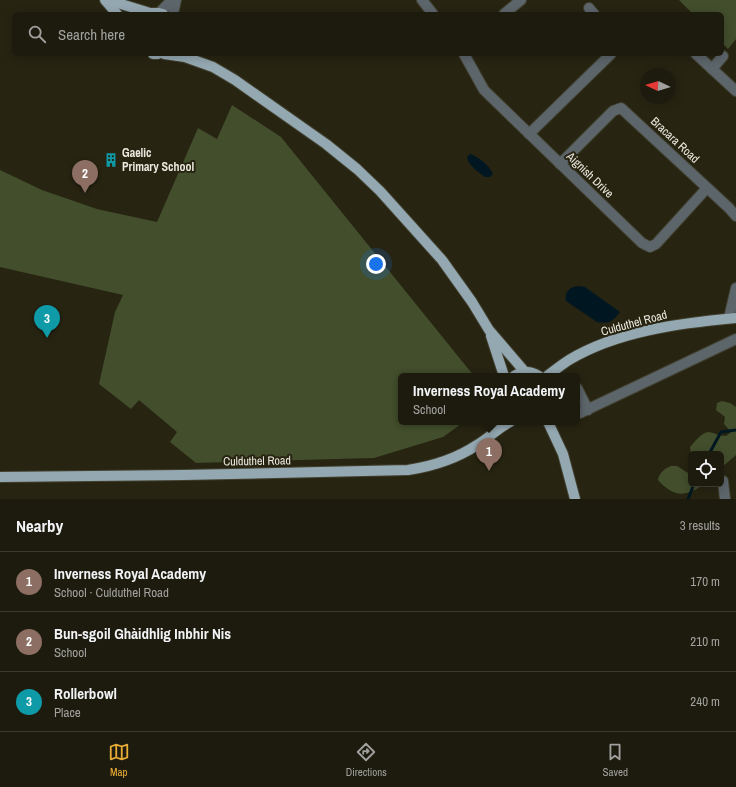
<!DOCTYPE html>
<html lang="en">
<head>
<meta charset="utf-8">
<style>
  body { margin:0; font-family:"Archivo Narrow",sans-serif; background:#252417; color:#f1f3f6 }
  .controls { position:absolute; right:12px; bottom:12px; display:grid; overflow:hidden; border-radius:6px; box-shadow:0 2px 10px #0003 }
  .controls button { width:36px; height:36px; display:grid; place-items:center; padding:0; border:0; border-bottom:1px solid #3b392e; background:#1d1b0e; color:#f1f3f6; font:20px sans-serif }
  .compass { position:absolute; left:640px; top:68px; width:36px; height:36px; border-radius:50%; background:#1d1b0e; box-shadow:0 2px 10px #0003; rotate:274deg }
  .you { position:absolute; left:376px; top:264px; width:14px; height:14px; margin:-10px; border:3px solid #fff; border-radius:50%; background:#1a73e8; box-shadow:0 0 0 6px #1a73e833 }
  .badge { display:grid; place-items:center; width:26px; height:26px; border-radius:50%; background:#e7ac36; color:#fff; font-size:13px; font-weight:700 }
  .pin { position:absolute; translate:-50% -33px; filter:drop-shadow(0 1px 2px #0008) }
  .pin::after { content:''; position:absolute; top:21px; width:14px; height:12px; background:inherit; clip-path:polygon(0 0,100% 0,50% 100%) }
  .popup { position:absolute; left:398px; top:373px; width:182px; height:52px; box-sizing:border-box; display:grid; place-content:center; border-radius:6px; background:#1d1b0e; filter:drop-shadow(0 1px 3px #0005); font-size:13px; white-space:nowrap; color:#a0a19e }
  .popup b { font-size:15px; color:#f1f3f6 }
  .popup::after { content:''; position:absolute; left:50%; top:100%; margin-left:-8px; border:8px solid transparent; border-top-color:#1d1b0e }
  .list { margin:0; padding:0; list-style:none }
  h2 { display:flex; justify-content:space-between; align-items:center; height:52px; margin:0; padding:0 16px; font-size:17px }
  h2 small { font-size:13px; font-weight:400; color:#a0a19e }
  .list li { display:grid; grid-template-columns:26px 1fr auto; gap:12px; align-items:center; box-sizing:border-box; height:60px; padding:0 16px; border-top:1px solid #3b392e }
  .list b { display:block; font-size:15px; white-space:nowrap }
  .list p { margin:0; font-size:13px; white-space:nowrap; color:#a0a19e }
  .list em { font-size:13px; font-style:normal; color:#a0a19e }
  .icon { flex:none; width:22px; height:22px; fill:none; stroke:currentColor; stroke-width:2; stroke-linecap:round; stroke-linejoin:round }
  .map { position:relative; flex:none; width:736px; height:499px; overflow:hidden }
  .search { position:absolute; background:#1d1b0e; box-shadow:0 2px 10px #0003; left:12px; right:12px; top:12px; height:44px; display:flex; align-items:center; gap:10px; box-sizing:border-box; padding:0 14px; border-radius:6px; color:#a0a19e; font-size:15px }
  .sheet { height:232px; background:#1d1b0e }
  nav { display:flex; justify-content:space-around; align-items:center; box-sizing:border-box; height:56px; border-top:1px solid #3b392e; background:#1d1b0e; font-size:11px; color:#a0a19e }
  nav a { display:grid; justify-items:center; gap:2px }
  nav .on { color:#e7ac36 }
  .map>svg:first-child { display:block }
  .green { fill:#424e2c }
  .water { fill:#001722 }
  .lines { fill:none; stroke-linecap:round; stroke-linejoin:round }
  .stream { stroke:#001722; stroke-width:3 }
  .minor-casing { stroke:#42402f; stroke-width:12 }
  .major-casing { stroke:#42402f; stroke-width:12 }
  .minor { stroke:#5c656a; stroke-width:10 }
  .major { stroke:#94a8b1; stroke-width:10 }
  .labels { text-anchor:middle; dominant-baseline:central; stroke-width:4; stroke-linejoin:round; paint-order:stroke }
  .street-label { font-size:12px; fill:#ebe9de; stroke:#272412 }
  .poi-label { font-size:12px; font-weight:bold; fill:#ebe9de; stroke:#272412; text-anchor:start }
</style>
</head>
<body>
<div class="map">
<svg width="736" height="499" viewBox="0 0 736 499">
  <rect width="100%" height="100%" fill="#272412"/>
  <g class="green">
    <path d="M 679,0 L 736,0 L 736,39 L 728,49 L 722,43 L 722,14 L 693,14 Z"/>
    <path d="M 232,105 L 281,137 L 474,376 L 401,376 L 401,422 L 464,422 L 443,437 L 374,458 L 196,463 L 170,442 L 177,432 L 139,400 L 131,409 L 99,384 L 115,312 L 123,295 L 0,267 L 0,170 L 42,190 L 97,209 L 157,222 L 198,128 L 217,139 Z"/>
    <path d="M 722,401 L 730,403 L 736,407 L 736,455 L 721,468 L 721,454 L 691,454 L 690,447 C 695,442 701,432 709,432 C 714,433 720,436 726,436 L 731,432 L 724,424 L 725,417 L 716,410 L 717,403 Z"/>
    <path d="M 671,466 L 677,466 L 688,473 L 691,472 L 691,484 L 704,484 C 685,498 673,497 658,480 C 659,473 665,468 671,466 Z"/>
  </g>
  <g class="water">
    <path d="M 470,154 C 479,157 489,165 493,174 L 490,177 L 485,177 C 479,173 468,165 467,157 Z"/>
    <path d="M 579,286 L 585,287 L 620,312 C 613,321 610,324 597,322 L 566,301 C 564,291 570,287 579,286 Z"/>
  </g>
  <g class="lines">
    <g class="stream">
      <path d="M 709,454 L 721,432 L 736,430"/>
      <path d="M 688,499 L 694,484"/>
    </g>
    <defs>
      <g id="minor">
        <path d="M 422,0 L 433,14"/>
        <path d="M 589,8 L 594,14"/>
        <path d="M 159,13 L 172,0"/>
        <path d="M 173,14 L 176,0"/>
        <path d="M 504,14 L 521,0"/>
        <path d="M 464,54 L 484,90 L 642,243 L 650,247 L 656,244 L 707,188"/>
        <path d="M 696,54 L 736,91"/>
        <path d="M 712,69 L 723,56"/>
        <path d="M 529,134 L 611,54"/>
        <path d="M 560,164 L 613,111 L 621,108 L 729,208 L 736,216"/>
        <path d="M 729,318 L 736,288"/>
        <path d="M 577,388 L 588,410"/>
        <path d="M 580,413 L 736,339"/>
        <path d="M 723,481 L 725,499"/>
      </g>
      <g id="major">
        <path d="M 105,0 L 117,14"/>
        <path d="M 108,0 L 150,13 L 159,13 L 163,14"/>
        <path d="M 153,54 L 158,54"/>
        <path d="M 164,54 L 185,57 L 213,67 L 235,80 L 326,144 L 357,169 L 380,191 L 442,260 L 472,302 L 489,330 L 525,372"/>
        <path d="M 491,336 L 504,376"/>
        <path d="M 514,376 C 522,371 531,371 539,376"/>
        <path d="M 547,376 C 554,371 561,365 569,360 C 617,331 681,323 736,318"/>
        <path d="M 548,422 L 563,454 L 575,499"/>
        <path d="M 0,477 L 183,475 L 408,470 C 434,466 456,459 477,445 C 489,438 498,428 510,422"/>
      </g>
    </defs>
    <use href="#minor" class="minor-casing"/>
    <use href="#major" class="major-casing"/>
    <use href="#minor" class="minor"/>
    <use href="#major" class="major"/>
  </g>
  <defs>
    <symbol id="building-bare" viewBox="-9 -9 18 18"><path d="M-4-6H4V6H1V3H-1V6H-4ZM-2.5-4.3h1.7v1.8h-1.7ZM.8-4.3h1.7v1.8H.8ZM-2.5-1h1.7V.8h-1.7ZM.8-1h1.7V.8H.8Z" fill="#0f9aa8" stroke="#272412" stroke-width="2.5" paint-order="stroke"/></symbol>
  </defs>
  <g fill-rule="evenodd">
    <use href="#building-bare" x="101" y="150" width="20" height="20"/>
  </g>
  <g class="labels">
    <g class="street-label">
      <text transform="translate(675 140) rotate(43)">Bracara Road</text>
      <text transform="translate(590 175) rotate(44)">Aignish Drive</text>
      <text transform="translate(634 323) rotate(-15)">Culduthel Road</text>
      <text transform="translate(257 461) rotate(-1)">Culduthel Road</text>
    </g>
    <g class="poi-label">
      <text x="122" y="153">Gaelic<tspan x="122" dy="14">Primary School</tspan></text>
    </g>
  </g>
</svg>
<div class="controls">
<button><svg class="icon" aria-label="locate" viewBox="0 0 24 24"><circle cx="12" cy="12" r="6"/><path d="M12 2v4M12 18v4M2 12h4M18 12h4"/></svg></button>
</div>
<svg class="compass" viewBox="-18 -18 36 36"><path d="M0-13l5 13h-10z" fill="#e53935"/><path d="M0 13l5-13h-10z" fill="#a0a19e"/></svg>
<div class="you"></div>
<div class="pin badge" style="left:489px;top:471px;background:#8d6e63">1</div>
<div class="popup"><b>Inverness Royal Academy</b>School</div>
<div class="pin badge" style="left:85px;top:193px;background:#8d6e63">2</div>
<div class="pin badge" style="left:47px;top:338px;background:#0f9aa8">3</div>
<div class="search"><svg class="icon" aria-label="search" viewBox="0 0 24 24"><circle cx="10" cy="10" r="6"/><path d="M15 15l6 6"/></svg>Search here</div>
</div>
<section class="sheet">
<h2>Nearby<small>3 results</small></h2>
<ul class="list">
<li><span class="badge" style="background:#8d6e63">1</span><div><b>Inverness Royal Academy</b><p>School · Culduthel Road</p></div><em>170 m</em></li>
<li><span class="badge" style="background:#8d6e63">2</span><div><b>Bun-sgoil Ghàidhlig Inbhir Nis</b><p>School</p></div><em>210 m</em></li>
<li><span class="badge" style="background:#0f9aa8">3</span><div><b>Rollerbowl</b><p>Place</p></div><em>240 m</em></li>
</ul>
</section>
<nav>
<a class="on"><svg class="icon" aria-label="map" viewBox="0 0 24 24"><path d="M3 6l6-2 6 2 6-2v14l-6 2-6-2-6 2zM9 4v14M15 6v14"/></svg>Map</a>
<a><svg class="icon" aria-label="directions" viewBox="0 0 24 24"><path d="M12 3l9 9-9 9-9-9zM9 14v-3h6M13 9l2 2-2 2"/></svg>Directions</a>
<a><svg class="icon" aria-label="saved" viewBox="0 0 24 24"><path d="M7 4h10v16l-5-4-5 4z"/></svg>Saved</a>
</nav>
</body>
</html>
